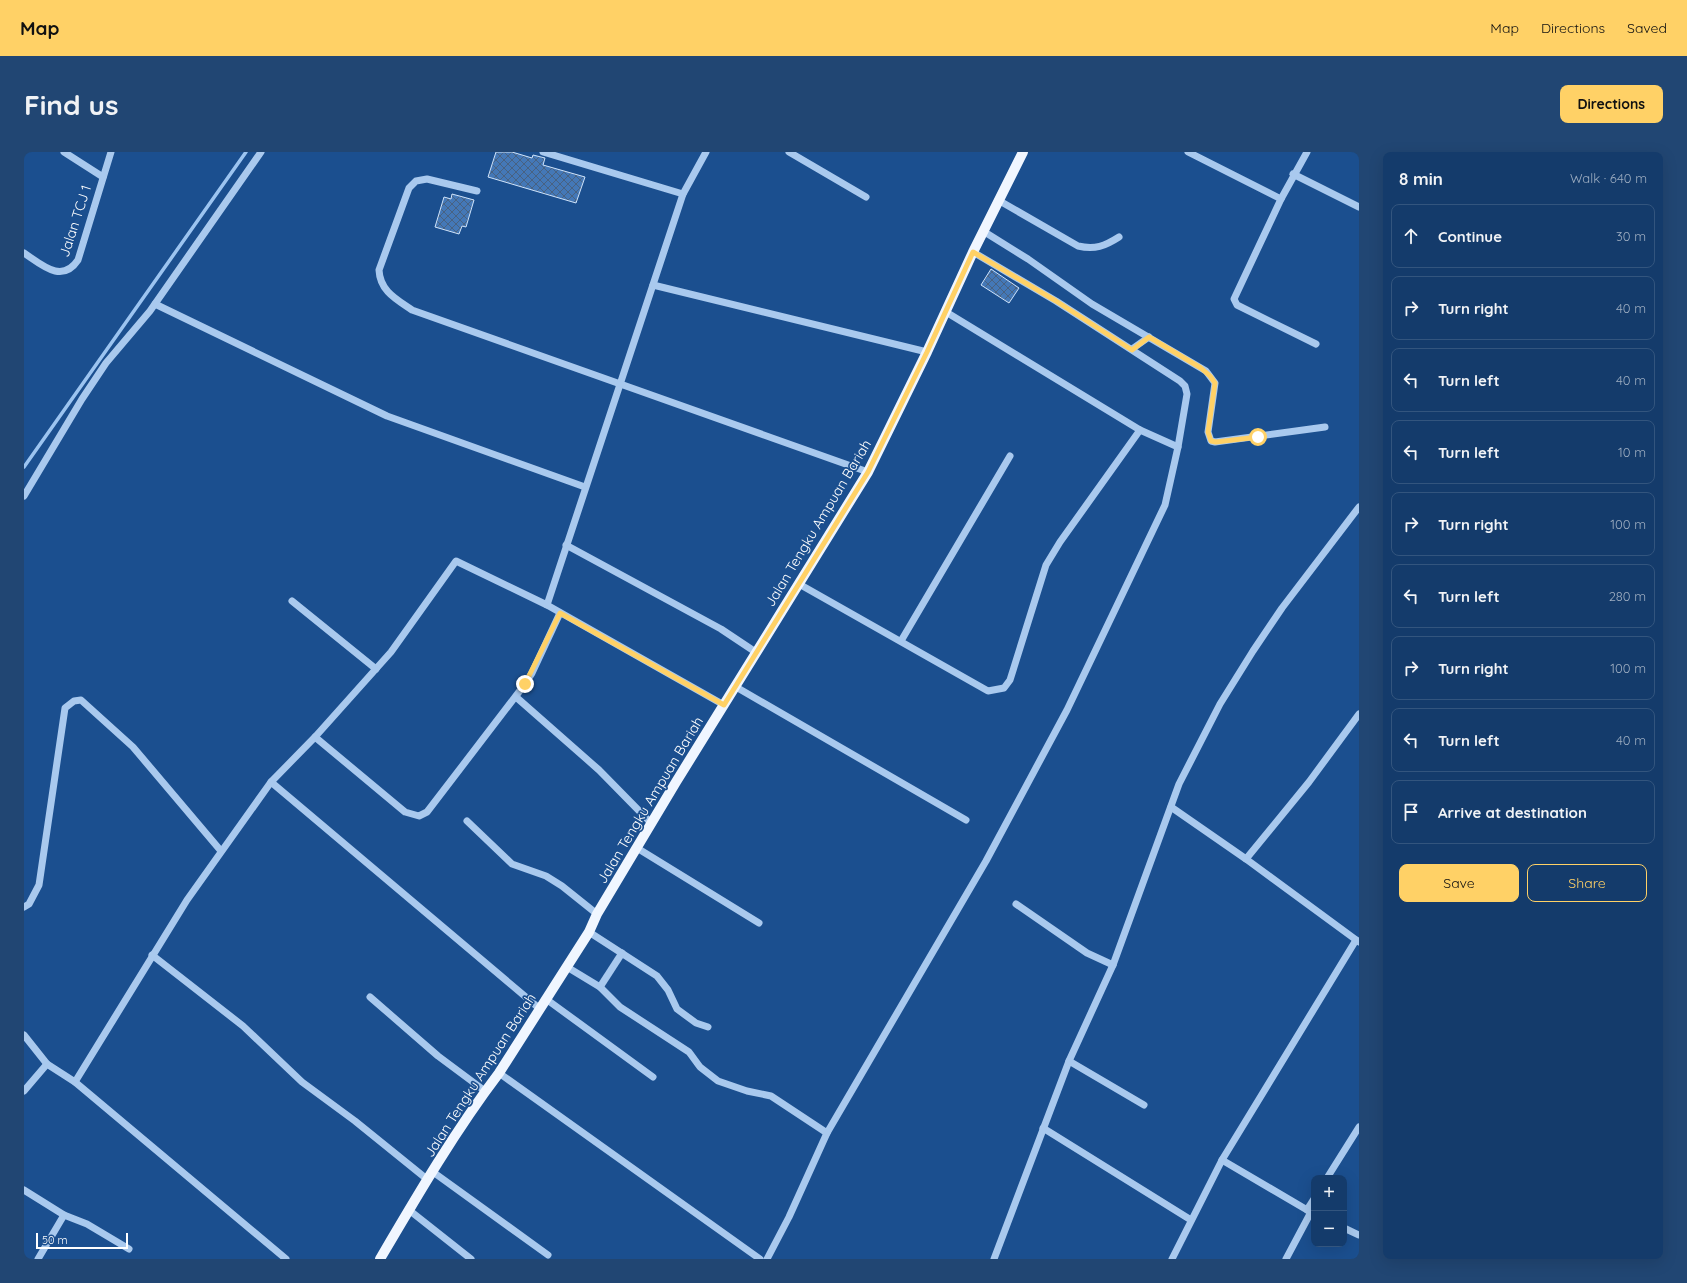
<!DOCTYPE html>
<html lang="en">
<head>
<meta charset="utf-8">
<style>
  body { margin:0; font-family:Quicksand,sans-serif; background:#214673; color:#f1f3f6 }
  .controls { position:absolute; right:12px; bottom:12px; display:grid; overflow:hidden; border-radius:8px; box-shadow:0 4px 16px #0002 }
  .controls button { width:36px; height:36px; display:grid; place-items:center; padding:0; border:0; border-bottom:1px solid #33557e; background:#143b6b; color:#f1f3f6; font:20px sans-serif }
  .scale { position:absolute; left:12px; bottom:10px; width:92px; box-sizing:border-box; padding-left:4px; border:2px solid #fff; border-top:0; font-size:11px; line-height:14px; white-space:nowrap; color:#fff; -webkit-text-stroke:3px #1b4f8f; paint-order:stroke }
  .stop { position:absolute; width:12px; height:12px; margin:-9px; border:3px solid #ffd166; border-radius:50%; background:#fff }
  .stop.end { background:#ffd166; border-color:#fff; box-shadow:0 1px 4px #0008 }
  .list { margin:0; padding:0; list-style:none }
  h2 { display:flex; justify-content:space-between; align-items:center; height:52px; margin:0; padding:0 16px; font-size:17px }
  h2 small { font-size:13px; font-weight:400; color:#9dadc1 }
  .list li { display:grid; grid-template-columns:26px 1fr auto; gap:12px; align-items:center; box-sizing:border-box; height:64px; margin:0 8px 8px; padding:0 8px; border:1px solid #33557e; border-radius:8px }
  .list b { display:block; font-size:15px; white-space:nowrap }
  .list em { font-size:13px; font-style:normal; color:#9dadc1 }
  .actions { display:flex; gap:8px; padding:12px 16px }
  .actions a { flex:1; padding:9px 0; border:1px solid #ffd166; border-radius:8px; text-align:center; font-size:14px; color:#ffd166 }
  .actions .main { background:#ffd166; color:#111 }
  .icon { flex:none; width:22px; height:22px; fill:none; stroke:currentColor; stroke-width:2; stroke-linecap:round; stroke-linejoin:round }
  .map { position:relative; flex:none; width:1335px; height:1107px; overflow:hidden; border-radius:8px }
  header { display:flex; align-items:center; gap:24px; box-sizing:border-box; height:56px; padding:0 20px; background:#ffd166; color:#111 }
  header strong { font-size:19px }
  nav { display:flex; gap:22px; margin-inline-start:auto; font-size:14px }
  .intro { display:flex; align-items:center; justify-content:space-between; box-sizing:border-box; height:96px; padding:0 24px }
  h1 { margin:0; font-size:28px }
  .button { padding:10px 18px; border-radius:8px; background:#ffd166; color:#111; font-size:14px; font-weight:700 }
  main { display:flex; gap:24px; padding:0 24px }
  aside { flex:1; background:#143b6b; border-radius:8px; box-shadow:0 4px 16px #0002 }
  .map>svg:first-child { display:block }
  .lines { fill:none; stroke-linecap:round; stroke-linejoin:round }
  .stream { stroke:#9cc4f0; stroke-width:3.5 }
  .building { fill:url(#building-cross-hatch); stroke:#cfe3fa }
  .minor { stroke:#a9c9ee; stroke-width:7 }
  .major { stroke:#f0f6ff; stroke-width:10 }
  .route { stroke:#ffd166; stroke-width:5 }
  .labels { text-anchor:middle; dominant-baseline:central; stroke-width:3.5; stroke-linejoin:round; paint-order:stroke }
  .street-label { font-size:14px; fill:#fff; stroke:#1b4f8f }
</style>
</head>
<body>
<header>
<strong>Map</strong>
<nav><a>Map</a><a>Directions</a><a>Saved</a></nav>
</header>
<div class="intro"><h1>Find us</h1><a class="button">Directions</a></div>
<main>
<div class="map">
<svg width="1335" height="1107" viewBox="0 0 1335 1107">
  <defs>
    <pattern id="building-cross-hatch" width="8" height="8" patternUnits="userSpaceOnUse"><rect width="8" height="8" fill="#4478b7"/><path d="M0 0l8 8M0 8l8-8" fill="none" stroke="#486282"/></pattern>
  </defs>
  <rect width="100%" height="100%" fill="#1b4f8f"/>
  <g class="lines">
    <path class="stream" d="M 0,315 L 222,0"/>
  </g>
  <g class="building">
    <path d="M 472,0 L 488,0 L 508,6 L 509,3 L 521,6 L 519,13 L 561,25 L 552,51 L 464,25 Z"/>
    <path d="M 428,42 L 450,48 L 442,75 L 438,74 L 435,82 L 411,75 L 420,45 L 427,47 Z"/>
    <path d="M 967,117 L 995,136 L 985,151 L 957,133 Z"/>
  </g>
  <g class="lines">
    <g class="minor">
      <path d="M 40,0 L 79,25"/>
      <path d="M 519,0 L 659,42"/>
      <path d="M 765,0 L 842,45"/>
      <path d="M 1164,0 L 1257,47"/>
      <path d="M 1283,0 L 1257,47 L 1210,147 L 1213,153 L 1292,192"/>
      <path d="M 1269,22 L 1335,55"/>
      <path d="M 453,39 L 403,27 L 392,29 L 385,36 L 355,118 C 356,139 372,147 388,158 L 844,320"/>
      <path d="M 974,48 L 1054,94 C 1071,98 1081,94 1095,85"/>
      <path d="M 959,79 L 1004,107 L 1068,152 L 1182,219 L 1191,231 L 1184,280 L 1187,289 L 1191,290 L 1301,275"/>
      <path d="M 949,100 L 1032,149 L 1156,229 L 1161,234 L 1163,242 L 1154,295"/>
      <path d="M 0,101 C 18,113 38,132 54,108 L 87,0"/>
      <path d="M 629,133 L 903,200"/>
      <path d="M 131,152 L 363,264 L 561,335"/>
      <path d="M 1108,197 L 1125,185"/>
      <path d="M 0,344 L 58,247 L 82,211 L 126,159 L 237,0"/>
      <path d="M 542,393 L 697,477 L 733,501"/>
      <path d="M 775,432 L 964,539 L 980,536 L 986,528 L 1022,413 L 1036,390 L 1116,278"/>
      <path d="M 268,449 L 352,517"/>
      <path d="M 523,453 L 659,42 L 682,0"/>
      <path d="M 877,489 L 986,304"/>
      <path d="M 712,535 L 942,668"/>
      <path d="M 492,545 L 575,618 L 627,671"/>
      <path d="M 291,585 L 381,660 L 395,664 L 403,660 L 501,532 L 508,521 L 536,461"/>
      <path d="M 1147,655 L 1222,707 L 1335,790"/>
      <path d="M 443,669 L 488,712 L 522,724 L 538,734 L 573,762"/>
      <path d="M 613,696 L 735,771"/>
      <path d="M 1222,707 L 1285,630 L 1335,562"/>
      <path d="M 992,752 L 1063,801 L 1089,813"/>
      <path d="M 0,755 L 5,752 L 15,733 L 41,556 L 50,549 L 57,548 L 109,595 L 197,699"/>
      <path d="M 565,780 L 633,824 L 644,838 L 653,857 L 672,871 L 684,875"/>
      <path d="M 128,803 L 219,874 L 278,930 L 331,969 L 404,1028"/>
      <path d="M 543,815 L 576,835 L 596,855 L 665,900 L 676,915 L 694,929 L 723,939 L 747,944 L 803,981"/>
      <path d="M 576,835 L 598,801"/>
      <path d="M 346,845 L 414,904 L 461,939"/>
      <path d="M 522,847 L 629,925"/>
      <path d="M 516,857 L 247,630 L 291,585 L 367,500 L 432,409 L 523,453 L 700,553"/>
      <path d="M 0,883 L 23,912"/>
      <path d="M 1045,909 L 1120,953"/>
      <path d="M 475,921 L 736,1107"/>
      <path d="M 51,930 L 163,748 L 247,630"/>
      <path d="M 0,939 L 23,912 L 51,930 L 262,1107"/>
      <path d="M 1019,976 L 1167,1068"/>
      <path d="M 1198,1008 L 1290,1062"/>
      <path d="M 409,1020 L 524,1103"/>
      <path d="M 1303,1026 L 1335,975"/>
      <path d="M 0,1038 L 40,1063 L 14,1107"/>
      <path d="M 385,1058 L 447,1107"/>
      <path d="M 1283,1058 L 1290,1047"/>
      <path d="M 40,1063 L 63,1072 L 105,1097"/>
      <path d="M 1320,1076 L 1335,1083"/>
      <path d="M 743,1107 L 765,1065 L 803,981 L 962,709 L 1043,558 L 1141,353 L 1154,295 L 1116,278 L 922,160"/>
      <path d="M 970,1107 L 1045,909 L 1089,813 L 1155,632 L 1196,552 L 1229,499 L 1258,456 L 1335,355"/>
      <path d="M 1148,1107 L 1198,1008 L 1332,788"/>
      <path d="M 1262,1107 L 1287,1060"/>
    </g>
    <path class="major" d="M 356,1107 C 393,1044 431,979 475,921 L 565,780 L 573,762 L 652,630 L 844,320 L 903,200 L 949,100 L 999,0"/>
  </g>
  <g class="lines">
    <path class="route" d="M 501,532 L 536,461 L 700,553 L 844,320 L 903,200 L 949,100 L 1032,149 L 1108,198 L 1125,185 L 1177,216 L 1186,224 L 1191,231 L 1184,280 L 1187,289 L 1192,290 L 1234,285"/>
  </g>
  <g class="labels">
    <g class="street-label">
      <text transform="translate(51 69) rotate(-72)">Jalan TCJ 1</text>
      <text transform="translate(794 371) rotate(-59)">Jalan Tengku Ampuan Bariah</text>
      <text transform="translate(626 648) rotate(-59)">Jalan Tengku Ampuan Bariah</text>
      <text transform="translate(456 923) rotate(-57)">Jalan Tengku Ampuan Bariah</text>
    </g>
  </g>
</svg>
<div class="controls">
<button>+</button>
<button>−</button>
</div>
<div class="scale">50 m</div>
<div class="stop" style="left:1234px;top:285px"></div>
<div class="stop end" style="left:501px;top:532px"></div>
</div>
<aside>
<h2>8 min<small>Walk · 640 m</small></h2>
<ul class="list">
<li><svg class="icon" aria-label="ahead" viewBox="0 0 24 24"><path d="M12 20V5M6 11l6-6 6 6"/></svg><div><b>Continue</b></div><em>30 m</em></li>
<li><svg class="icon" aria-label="right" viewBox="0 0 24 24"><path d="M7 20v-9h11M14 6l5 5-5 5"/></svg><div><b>Turn right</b></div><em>40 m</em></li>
<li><svg class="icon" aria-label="left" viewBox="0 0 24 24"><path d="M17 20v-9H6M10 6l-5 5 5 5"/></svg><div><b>Turn left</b></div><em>40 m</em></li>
<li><svg class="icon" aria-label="left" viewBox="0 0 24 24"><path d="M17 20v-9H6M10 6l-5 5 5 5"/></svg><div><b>Turn left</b></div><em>10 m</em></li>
<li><svg class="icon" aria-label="right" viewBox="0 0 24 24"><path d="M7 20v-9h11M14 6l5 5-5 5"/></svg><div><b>Turn right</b></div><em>100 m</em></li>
<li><svg class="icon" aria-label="left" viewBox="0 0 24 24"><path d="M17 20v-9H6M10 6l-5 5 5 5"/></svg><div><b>Turn left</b></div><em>280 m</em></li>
<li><svg class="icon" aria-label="right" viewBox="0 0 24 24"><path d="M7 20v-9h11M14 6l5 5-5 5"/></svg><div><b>Turn right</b></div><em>100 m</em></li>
<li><svg class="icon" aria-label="left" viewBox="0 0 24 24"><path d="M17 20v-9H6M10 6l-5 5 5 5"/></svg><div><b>Turn left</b></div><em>40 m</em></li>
<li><svg class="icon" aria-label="arrive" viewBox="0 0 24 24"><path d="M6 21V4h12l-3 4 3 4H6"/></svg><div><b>Arrive at destination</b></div></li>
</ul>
<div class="actions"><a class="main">Save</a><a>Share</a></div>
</aside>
</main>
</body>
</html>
